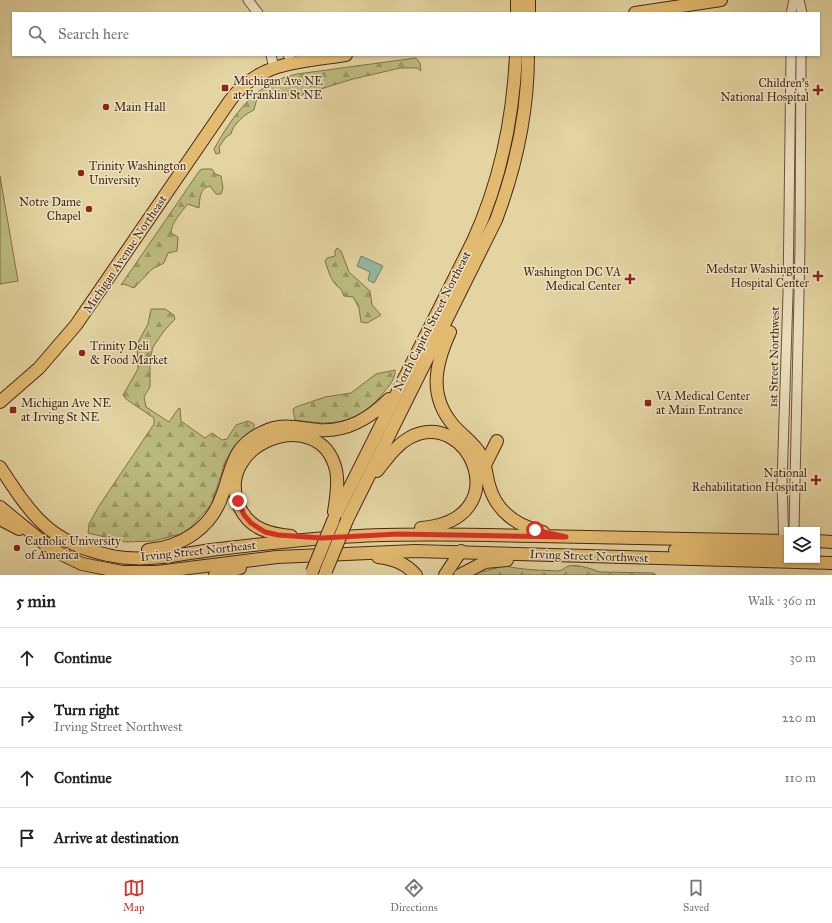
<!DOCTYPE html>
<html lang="en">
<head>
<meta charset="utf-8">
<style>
  body { margin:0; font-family:"IM FELL Great Primer",serif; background:#f2f2f2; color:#222 }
  .controls { position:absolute; right:12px; bottom:12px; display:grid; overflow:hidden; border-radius:0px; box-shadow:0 1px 3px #0004 }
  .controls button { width:36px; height:36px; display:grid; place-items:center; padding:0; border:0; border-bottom:1px solid #e0e0e0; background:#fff; color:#222; font:20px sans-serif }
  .stop { position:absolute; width:12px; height:12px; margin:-9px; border:3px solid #d93025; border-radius:50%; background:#fff }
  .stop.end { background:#d93025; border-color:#fff; box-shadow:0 1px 4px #0008 }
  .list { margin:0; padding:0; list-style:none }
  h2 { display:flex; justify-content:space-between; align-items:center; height:52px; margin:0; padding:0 16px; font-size:17px }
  h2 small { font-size:13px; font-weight:400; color:#767676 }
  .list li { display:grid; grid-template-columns:26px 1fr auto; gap:12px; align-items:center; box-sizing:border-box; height:60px; padding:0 16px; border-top:1px solid #e0e0e0 }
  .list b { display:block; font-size:15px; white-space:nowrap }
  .list p { margin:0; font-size:13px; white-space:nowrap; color:#767676 }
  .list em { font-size:13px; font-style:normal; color:#767676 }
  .icon { flex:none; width:22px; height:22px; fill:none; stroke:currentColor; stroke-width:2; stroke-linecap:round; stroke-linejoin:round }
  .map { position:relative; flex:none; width:832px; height:575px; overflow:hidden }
  .search { position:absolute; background:#fff; box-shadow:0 1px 3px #0004; left:12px; right:12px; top:12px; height:44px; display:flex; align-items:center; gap:10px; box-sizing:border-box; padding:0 14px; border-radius:0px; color:#767676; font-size:15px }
  .sheet { height:292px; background:#fff }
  nav { display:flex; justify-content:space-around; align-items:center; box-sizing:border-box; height:56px; border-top:1px solid #e0e0e0; background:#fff; font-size:11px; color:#767676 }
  nav a { display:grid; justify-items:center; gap:2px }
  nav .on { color:#d93025 }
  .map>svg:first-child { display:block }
  .forest { fill:url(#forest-firs); stroke:#82714c }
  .pitch { fill:#bcbb7f; stroke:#82714c }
  .water { fill:#95b8a5; stroke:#777e6d }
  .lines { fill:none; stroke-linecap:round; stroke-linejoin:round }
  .minor-casing { stroke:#70523c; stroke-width:11 }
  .major-casing { stroke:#49271a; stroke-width:14 }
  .minor { stroke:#ede3c2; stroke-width:9 }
  .major { stroke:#e2ba70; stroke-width:12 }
  .major-bridge-casing { stroke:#49271a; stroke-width:14; stroke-linecap:butt }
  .major-bridge { stroke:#e2ba70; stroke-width:12 }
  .route { stroke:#d93025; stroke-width:5 }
  .poi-dot { fill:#8f2418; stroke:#ede3c2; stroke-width:1.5 }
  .labels { text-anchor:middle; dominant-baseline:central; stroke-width:3; stroke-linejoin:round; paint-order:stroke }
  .poi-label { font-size:12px; fill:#49271a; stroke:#ede3c2; text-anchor:start }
  .street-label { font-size:12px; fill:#49271a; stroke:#ede3c2 }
</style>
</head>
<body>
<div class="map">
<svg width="832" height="575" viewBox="0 0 832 575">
  <defs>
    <pattern id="forest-firs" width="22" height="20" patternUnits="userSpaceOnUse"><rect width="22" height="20" fill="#bcbb7f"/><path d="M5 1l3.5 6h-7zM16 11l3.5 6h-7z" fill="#9b9867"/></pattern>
  </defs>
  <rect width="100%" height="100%" fill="#e3d4a1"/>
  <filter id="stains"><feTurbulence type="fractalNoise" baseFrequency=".005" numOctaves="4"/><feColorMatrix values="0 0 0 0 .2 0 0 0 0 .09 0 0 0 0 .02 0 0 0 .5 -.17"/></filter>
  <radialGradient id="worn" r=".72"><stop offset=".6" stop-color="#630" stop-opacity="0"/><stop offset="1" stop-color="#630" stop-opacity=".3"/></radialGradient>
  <g class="forest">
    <path d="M 416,58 L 420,63 L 421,71 L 417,68 L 400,68 L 353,79 L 298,96 L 269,93 L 262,94 L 257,98 L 254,110 C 245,114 233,124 231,134 L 226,137 L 219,147 L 220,153 L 216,154 L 214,149 C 233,115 256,82 297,74 Z"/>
    <path d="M 203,169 L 212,169 L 215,174 L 221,176 L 223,188 L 221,194 L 216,194 L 210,186 C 199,188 200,199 199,208 L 188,204 C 182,211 171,223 171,233 L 178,237 L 177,251 L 168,253 L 164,263 L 152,269 L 134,288 L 124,284 L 121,285 L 200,170 Z"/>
    <path d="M 337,248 L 341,251 L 349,272 L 370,291 L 372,305 L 381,315 L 367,323 L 361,322 L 359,308 L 353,297 L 344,296 L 341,289 C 331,283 329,272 325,261 L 327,258 L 335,256 L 335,251 Z"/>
    <path d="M 151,309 L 165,309 L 174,315 L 175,319 L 164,331 L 153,347 L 150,359 L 150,387 L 144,397 L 146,407 L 169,422 L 178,409 L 180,408 L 181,421 L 205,438 L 212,433 L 222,440 L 227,439 L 236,425 L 248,421 L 254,424 L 254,428 L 240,440 L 226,460 L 211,505 L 190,528 L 181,534 L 153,541 L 126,542 L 88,533 L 89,524 L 99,506 L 154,424 L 154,418 L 126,399 L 123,395 L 138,369 L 137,344 L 148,324 Z"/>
    <path d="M 395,370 C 396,378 389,386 384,392 C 358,425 334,426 295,420 L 293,409 L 296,407 L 325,397 L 351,393 L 376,374 Z"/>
    <path d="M 505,566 C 524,570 538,570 558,571 C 562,571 565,567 569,566 C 578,564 592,569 600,572 L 653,573 L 656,575 L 470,575 L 471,573 C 482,573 494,568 505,566 Z"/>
  </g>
  <path class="pitch" d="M 0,176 L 18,281 L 0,284 Z"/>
  <path class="water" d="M 361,256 L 383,266 L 374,283 L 368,280 L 370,272 L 357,266 Z"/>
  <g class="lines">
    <defs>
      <g id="minor">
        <path d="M 248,0 L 258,13"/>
        <path d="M 799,0 L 802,13"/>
        <path d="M 791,13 L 794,0"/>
        <path d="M 271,55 L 274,68"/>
        <path d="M 288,55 L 294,63"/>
        <path d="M 794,530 L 800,247 L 801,55"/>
        <path d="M 784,547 L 782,483 L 788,294 L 791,55"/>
      </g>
      <g id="major">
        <path d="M 529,0 L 529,13"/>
        <path d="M 517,13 L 517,0"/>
        <path d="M 635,13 L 721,0"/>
        <path d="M 450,332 C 435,365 428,396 454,426 C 463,436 474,443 481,455 C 486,464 486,475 489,485 C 496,511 517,526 543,532"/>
        <path d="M 0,402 L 39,368 L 76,325 L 229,102 C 258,61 300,62 346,55"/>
        <path d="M 485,465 L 497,441"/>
        <path d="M 0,467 C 31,514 49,543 108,555 C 142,563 177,555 211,550 C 260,544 310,538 360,536 C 419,533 479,535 538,536 C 621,538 704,539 787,541"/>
        <path d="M 377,471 C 387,459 395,446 409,438 C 469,405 519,520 421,528"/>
        <path d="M 0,507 L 45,544 L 59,553 L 82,564 L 122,572 L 157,572 L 277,557 L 415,551 L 832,563"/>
        <path d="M 0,519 L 19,529"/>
        <path d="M 347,520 L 496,220 C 516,167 528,112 528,55"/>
        <path d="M 333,521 L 473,241 C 500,182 513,120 516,55"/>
        <path d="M 291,536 C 270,534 250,529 240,508 C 210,444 320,402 336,470 C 339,484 336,498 334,512"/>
        <path d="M 817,541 L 832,542"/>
        <path d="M 148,550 C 182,547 211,528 222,496 C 233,467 231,447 263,432 C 282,422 299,428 319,430 C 348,432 370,418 389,399"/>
        <path d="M 675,550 L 776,552 L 787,550"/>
        <path d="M 378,557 C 394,559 405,563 416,575"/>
        <path d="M 215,575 L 240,568"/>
        <path d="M 445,575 L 461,551"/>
        <path d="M 460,575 L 485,562 L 507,560"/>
      </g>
    </defs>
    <use href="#minor" class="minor-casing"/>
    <use href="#major" class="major-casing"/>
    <use href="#minor" class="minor"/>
    <use href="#major" class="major"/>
    <defs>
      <g id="major-bridge">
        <path d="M 326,571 L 347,520"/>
        <path d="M 312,572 L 333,521"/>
      </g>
    </defs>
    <use href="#major-bridge" class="major-bridge-casing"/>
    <use href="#major-bridge" class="major-bridge"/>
  </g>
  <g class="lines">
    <path class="route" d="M 238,501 L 244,515 L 251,523 L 265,532 L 278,535 L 322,538 L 398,534 L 566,537 L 535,530"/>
  </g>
  <g class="poi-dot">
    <rect x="221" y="84" width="8" height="8" rx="2"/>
    <path d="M816 84h4v4h4v4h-4v4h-4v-4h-4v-4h4z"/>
    <circle cx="106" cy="107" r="4"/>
    <circle cx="81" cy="173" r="4"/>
    <circle cx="89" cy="209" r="4"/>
    <path d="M816 270h4v4h4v4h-4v4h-4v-4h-4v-4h4z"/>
    <path d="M628 273h4v4h4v4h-4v4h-4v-4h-4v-4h4z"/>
    <circle cx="82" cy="353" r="4"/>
    <rect x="644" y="399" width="8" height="8" rx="2"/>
    <rect x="9" y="406" width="8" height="8" rx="2"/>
    <path d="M814 474h4v4h4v4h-4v4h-4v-4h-4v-4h4z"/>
    <circle cx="17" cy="548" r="4"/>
  </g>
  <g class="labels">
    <g class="poi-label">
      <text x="233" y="81">Michigan Ave NE<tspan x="233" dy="14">at Franklin St NE</tspan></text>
      <text x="809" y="83" text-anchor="end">Children's<tspan x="809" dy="14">National Hospital</tspan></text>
      <text x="114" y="107">Main Hall</text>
      <text x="89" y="166">Trinity Washington<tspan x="89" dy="14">University</tspan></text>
      <text x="81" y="202" text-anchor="end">Notre Dame<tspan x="81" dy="14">Chapel</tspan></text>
      <text x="809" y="269" text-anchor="end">Medstar Washington<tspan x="809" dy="14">Hospital Center</tspan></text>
      <text x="621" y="272" text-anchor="end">Washington DC VA<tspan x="621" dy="14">Medical Center</tspan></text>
      <text x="90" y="346">Trinity Deli<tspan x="90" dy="14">&amp; Food Market</tspan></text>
      <text x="656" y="396">VA Medical Center<tspan x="656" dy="14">at Main Entrance</tspan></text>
      <text x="21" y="403">Michigan Ave NE<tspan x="21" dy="14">at Irving St NE</tspan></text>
      <text x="807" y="473" text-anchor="end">National<tspan x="807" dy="14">Rehabilitation Hospital</tspan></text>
      <text x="25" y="541">Catholic University<tspan x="25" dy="14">of America</tspan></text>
    </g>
    <g class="street-label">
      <text transform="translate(125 254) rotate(-56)">Michigan Avenue Northeast</text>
      <text transform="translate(432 321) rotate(-63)">North Capitol Street Northeast</text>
      <text transform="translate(774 357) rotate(-89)">1st Street Northwest</text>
      <text transform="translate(198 551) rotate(-6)">Irving Street Northeast</text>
      <text transform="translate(589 556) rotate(2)">Irving Street Northwest</text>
    </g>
  </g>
  <rect width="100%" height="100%" filter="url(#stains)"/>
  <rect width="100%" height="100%" fill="url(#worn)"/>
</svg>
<div class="controls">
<button><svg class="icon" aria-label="layers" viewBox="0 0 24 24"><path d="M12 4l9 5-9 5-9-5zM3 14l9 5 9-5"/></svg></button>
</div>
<div class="stop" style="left:535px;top:530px"></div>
<div class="stop end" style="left:238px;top:501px"></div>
<div class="search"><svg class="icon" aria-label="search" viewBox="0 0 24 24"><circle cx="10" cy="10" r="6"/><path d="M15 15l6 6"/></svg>Search here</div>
</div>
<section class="sheet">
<h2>5 min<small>Walk · 360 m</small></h2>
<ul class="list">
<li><svg class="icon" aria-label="ahead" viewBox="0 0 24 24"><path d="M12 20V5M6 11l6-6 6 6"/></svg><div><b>Continue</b></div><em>30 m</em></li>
<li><svg class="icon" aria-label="right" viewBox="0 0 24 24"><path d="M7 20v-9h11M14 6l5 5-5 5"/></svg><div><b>Turn right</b><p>Irving Street Northwest</p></div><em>220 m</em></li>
<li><svg class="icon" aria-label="ahead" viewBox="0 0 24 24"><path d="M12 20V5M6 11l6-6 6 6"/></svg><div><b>Continue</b></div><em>110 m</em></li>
<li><svg class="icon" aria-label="arrive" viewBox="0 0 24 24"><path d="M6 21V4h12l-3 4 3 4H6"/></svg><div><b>Arrive at destination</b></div></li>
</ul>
</section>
<nav>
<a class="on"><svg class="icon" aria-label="map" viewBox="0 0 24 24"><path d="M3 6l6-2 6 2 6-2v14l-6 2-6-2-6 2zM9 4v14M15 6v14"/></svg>Map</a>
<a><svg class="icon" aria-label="directions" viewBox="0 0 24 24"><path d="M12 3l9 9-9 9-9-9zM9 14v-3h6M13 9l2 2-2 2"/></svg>Directions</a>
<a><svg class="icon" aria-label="saved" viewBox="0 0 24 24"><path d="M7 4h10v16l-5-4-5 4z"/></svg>Saved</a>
</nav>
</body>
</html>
